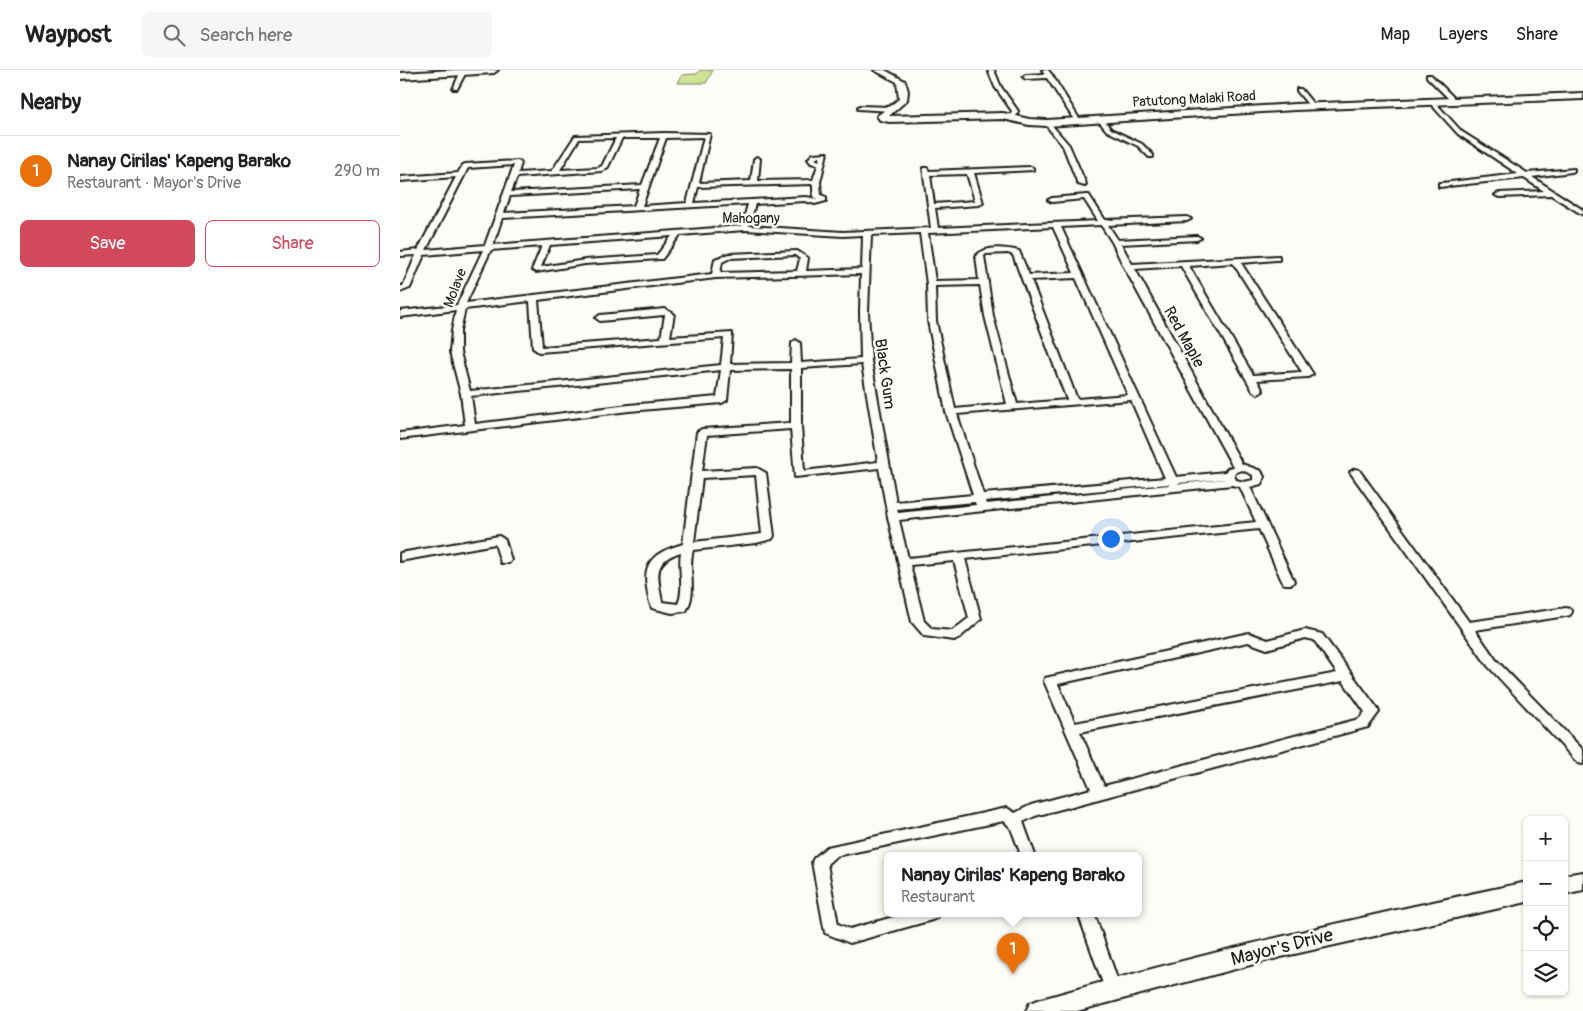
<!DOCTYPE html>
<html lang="en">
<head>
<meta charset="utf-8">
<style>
  body { margin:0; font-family:Pangolin,sans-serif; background:#f6f6f6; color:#202124 }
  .controls { position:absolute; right:15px; bottom:15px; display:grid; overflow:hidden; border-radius:8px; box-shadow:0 1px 4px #0004 }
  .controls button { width:45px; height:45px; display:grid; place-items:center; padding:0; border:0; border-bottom:1px solid #e0e0e0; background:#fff; color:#202124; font:25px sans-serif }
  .you { position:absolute; left:710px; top:468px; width:18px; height:18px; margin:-12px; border:4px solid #fff; border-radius:50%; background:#1a73e8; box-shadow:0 0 0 8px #1a73e833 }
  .badge { display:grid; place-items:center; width:32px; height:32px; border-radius:50%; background:#d1495b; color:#fff; font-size:16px; font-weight:700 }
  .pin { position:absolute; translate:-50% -41px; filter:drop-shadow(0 1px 2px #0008) }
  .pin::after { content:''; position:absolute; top:26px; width:18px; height:15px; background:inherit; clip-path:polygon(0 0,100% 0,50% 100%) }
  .popup { position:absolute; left:484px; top:782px; width:258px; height:65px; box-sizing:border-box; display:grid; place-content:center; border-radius:8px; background:#fff; filter:drop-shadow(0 1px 4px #0005); font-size:16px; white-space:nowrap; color:#757577 }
  .popup b { font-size:19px; color:#202124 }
  .popup::after { content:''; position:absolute; left:50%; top:100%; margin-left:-10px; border:10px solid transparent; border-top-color:#fff }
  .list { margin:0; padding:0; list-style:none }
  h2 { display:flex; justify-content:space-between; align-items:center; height:65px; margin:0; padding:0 20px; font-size:21px }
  h2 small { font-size:16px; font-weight:400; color:#757577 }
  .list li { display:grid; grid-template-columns:32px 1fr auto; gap:15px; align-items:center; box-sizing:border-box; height:70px; padding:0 20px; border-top:1px solid #e0e0e0 }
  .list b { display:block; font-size:19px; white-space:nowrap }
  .list p { margin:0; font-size:16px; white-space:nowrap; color:#757577 }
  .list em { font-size:16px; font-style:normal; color:#757577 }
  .actions { display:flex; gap:10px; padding:15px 20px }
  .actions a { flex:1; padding:11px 0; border:1px solid #d1495b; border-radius:8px; text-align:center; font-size:18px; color:#d1495b }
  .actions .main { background:#d1495b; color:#fff }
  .icon { flex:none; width:28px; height:28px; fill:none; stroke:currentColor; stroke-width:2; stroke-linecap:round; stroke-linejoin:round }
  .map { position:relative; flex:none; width:1183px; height:941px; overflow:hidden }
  header { display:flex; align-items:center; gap:30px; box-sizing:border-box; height:70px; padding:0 25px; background:#fff; border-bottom:1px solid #e0e0e0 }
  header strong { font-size:24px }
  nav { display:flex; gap:28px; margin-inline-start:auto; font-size:18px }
  .search { width:350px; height:45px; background:#f6f6f6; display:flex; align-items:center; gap:12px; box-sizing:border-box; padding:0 18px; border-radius:8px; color:#757577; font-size:19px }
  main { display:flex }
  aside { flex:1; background:#fff }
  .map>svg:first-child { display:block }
  .green { fill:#d0e397; stroke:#76805a }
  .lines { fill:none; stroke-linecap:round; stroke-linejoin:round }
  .street-casing { stroke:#1c1c1c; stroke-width:4 }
  .secondary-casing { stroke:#1c1c1c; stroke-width:4 }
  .street { fill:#fdfcf7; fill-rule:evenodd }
  .secondary { fill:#fdfcf7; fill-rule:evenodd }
  .labels { text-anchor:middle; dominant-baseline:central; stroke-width:5; stroke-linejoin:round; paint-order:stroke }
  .far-street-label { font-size:14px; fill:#1c1c1c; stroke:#fdfcf7 }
  .street-label { font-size:16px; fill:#1c1c1c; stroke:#fdfcf7 }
  .near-street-label { font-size:19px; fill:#1c1c1c; stroke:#fdfcf7 }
</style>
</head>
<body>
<header>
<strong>Waypost</strong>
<div class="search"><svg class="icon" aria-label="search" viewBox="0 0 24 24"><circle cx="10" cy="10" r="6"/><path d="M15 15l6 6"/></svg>Search here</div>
<nav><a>Map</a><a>Layers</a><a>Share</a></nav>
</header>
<main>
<aside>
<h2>Nearby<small></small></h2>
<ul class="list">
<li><span class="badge" style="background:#e8710a">1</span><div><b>Nanay Cirilas' Kapeng Barako</b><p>Restaurant · Mayor's Drive</p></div><em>290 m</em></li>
</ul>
<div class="actions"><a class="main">Save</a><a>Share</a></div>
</aside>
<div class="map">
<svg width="1183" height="941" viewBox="0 0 1183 941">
  <rect width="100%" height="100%" fill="#fdfcf7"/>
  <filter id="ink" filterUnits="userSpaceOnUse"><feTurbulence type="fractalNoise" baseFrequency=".02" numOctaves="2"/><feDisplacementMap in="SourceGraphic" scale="10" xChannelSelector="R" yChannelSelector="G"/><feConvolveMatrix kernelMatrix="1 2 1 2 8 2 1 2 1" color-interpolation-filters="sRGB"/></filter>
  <g filter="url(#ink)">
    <path class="green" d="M 300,0 L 313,0 L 306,13 L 278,13 L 282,5 L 297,4 Z"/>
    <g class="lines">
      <defs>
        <g id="street">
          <path d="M 588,0 L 594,0 L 601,17 L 618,41 L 616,46 L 609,49 L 606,47 L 611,44 L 612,41 L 595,17 Z"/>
          <path d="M 642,0 L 648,0 L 652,5 L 680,50 L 679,51 L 675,51 L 647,8 L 626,9 L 623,7 L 626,5 L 645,4 Z"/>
          <path d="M 61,1 L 66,2 L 57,19 L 53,19 Z"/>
          <path d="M 1027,5 L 1031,5 L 1055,29 L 1055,31 L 1051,31 L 1027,7 Z"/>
          <path d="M 897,19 L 901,19 L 914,35 L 914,37 L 910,37 L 897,21 Z"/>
          <path d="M 1029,30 L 1033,30 L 1062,62 L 1127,103 L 1174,99 L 1174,101 L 1172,102 L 1132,107 L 1183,140 L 1183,145 L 1151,125 L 1099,127 L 1095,125 L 1099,123 L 1144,121 L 1124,108 L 1039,117 L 1039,113 L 1042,113 L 1118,104 L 1058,64 L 1029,32 Z"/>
          <path d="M 460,36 L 491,37 L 494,39 L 491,41 L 458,39 L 458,37 Z"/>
          <path d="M 698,48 L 702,48 L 711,59 L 742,74 L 753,85 L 753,87 L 749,87 L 738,76 L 707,61 L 697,49 Z"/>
          <path d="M 645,52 L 649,52 L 669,75 L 686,114 L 685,116 L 678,114 L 663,76 L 645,54 Z"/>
          <path d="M 264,63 L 310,64 L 299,113 L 351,111 L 354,89 L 357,87 L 360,89 L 358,111 L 413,110 L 418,95 L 411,93 L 408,89 L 413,84 L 427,83 L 420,112 L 421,125 L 426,127 L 426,131 L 415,134 L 405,131 L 355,134 L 349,156 L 443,162 L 531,158 L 523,98 L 527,98 L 529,101 L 631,97 L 633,98 L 633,100 L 574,103 L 583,133 L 579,135 L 535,138 L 538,158 L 698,151 L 684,129 L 652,132 L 648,130 L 652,128 L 686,125 L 689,125 L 705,150 L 787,147 L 791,149 L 787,151 L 708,155 L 718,170 L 797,166 L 801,168 L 797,170 L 721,174 L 732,194 L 879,186 L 879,190 L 876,190 L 841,193 L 913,304 L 908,307 L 857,310 L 863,321 L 858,324 L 853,321 L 781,196 L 735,199 L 842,394 L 861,401 L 864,407 L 861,414 L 850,417 L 894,511 L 892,514 L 884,514 L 882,511 L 859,459 L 565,489 L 581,549 L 558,569 L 554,570 L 524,566 L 512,552 L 488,447 L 479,398 L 395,407 L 391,359 L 307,365 L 302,401 L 357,398 L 366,403 L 374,466 L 372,469 L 356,473 L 293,480 C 287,501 298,521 286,541 L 272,543 L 252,538 C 249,532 248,525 247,518 C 242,490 258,481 283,474 L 297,362 L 302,359 L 391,353 L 391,299 L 330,300 L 327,330 L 322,333 L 229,341 L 0,369 L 0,363 L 65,355 L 61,324 L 50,282 L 52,261 L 56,240 L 0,247 L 0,241 L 57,235 L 83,180 L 24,185 L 10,218 L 0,222 L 0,216 L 3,216 L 16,185 L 0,186 L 0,182 L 18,180 L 56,107 L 0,111 L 0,107 L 58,103 L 63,95 L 65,94 L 118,91 L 121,93 L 118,103 L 152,101 L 175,66 ZM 304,67 L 287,133 L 242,136 L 266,68 ZM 216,68 L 202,96 L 198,98 L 160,100 L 179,69 ZM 222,68 L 260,68 L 242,115 L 111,122 L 117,107 L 202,101 L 208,97 ZM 421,86 L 419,91 L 415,89 ZM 114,95 L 85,175 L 26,180 L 68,98 ZM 567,104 L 575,131 L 534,134 L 530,105 ZM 413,114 L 413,126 L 417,129 L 406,127 L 294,133 L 298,117 ZM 240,119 L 234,136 L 104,143 L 110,126 ZM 348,134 L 342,156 L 93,175 L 102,148 ZM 701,155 L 712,172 L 724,197 L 833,397 L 828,398 L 825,402 L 776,407 L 661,157 ZM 653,157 L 674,203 L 629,205 L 619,181 C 606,178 585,175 576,186 L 579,210 L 535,211 L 528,163 ZM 345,160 L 443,166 L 463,165 L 462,199 L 406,201 L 408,188 L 397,181 L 329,184 L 315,189 L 312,204 L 66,233 L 91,180 L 142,176 L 132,200 L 136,202 L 185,194 L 259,189 L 262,189 L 280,165 ZM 520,163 L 527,214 L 528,251 L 546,342 L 573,425 L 496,432 L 471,291 L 468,242 L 471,165 ZM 272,166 L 257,185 L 185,190 L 141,197 L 150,175 ZM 608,183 L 613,185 L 667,330 L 617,334 L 593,246 L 584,186 L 586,184 ZM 395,185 L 400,189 L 397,201 L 320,203 L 322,192 L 330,188 ZM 833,193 L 902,302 L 853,305 L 789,196 ZM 461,204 L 460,242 L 461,289 L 401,293 L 400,273 L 396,270 L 392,273 L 391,293 L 330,294 L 332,263 L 270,267 L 274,244 L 265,239 L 200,245 L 196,248 L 200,251 L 264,245 L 265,245 L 261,268 L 142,277 L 138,230 L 316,208 ZM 676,208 L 728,325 L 677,329 L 631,210 ZM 580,215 L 585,246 L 607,334 L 555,339 L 536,251 L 535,216 ZM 130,231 L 133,278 L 139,282 L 324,268 L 321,295 L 70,321 L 60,282 L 60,261 L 65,239 ZM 462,294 L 478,392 L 404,401 L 401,356 L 401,298 ZM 321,300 L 317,327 L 229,335 L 75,354 L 71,326 ZM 731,330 L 765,408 L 583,424 L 557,344 ZM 842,400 L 853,405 L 853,410 L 844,412 L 836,410 L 834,405 L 836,402 ZM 356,405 L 362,464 L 294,472 L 302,408 ZM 825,409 L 779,414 L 778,413 ZM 768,414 L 769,415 L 586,434 L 585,431 ZM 832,415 L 840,417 L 856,452 L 508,488 L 499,450 ZM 575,432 L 576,435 L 498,443 L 497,439 ZM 281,482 C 278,499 285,518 278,534 L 262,532 C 258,508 251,491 281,482 ZM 554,491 L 569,548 L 552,561 L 532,559 L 524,551 L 510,495 Z"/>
          <path d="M 955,399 L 959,400 L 1069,552 L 1166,538 L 1170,539 L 1172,542 L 1170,545 L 1166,546 L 1075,560 L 1096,590 L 1183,680 L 1183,694 L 1178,693 L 1088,596 L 950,402 Z"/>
          <path d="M 99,466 L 105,470 L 111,490 L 109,493 L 101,493 L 95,474 L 0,491 L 0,483 Z"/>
          <path d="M 905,560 L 922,564 L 977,638 L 979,642 L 968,657 L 635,746 L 623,752 L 635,785 L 621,785 L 611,758 L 604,751 L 436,786 L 427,794 L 438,854 L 450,859 L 508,843 L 540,843 L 537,848 L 532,850 L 450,873 L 425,863 L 412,792 L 414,788 L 427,777 L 607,738 L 615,743 L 631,735 L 691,719 L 644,611 L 645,608 L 849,563 L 868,570 ZM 905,568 L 914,570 L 937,603 L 675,653 L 658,614 L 848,572 L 867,579 ZM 943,611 L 965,642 L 959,649 L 704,716 L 680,662 Z"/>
          <path d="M 678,843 L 694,843 L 721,920 L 719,925 L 713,928 L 707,925 Z"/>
        </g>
        <g id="secondary">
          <path d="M 54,0 L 98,0 L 94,3 L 0,9 L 0,3 Z"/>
          <path d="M 474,0 L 485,0 L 505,11 L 508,21 L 507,30 L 489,46 L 603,43 L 629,49 L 647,50 L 895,34 L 1183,23 L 1183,29 L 895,40 L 647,56 L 629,55 L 603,49 L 489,52 L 480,50 L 477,46 L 499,29 L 497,12 Z"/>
          <path d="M 1183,802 L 1183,820 L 1164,824 L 1164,805 Z"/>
          <path d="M 1127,812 L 1127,832 L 881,887 L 677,941 L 626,941 L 630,933 L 638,930 C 800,884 962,846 1127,812 Z"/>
        </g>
      </defs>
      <use href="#street" class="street-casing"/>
      <use href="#secondary" class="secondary-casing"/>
      <use href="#street" class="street"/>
      <use href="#secondary" class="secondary"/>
    </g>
  </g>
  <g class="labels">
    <g class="far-street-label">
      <text transform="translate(794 29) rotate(-3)">Patutong Malaki Road</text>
      <text x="351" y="148">Mahogany</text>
      <text transform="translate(55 218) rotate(-69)">Molave</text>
    </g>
    <g class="street-label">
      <text transform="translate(784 267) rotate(61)">Red Maple</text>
      <text transform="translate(485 304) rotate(82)">Black Gum</text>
    </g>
    <g class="near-street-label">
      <text transform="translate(882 877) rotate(-14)">Mayor's Drive</text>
    </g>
  </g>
</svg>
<div class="controls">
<button>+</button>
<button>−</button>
<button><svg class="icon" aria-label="locate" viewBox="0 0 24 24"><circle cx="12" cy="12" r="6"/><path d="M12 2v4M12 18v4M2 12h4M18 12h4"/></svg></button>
<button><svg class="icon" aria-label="layers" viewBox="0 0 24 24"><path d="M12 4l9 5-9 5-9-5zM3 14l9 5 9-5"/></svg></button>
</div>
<div class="you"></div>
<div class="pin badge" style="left:613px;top:904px;background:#e8710a">1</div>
<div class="popup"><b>Nanay Cirilas' Kapeng Barako</b>Restaurant</div>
</div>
</main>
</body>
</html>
